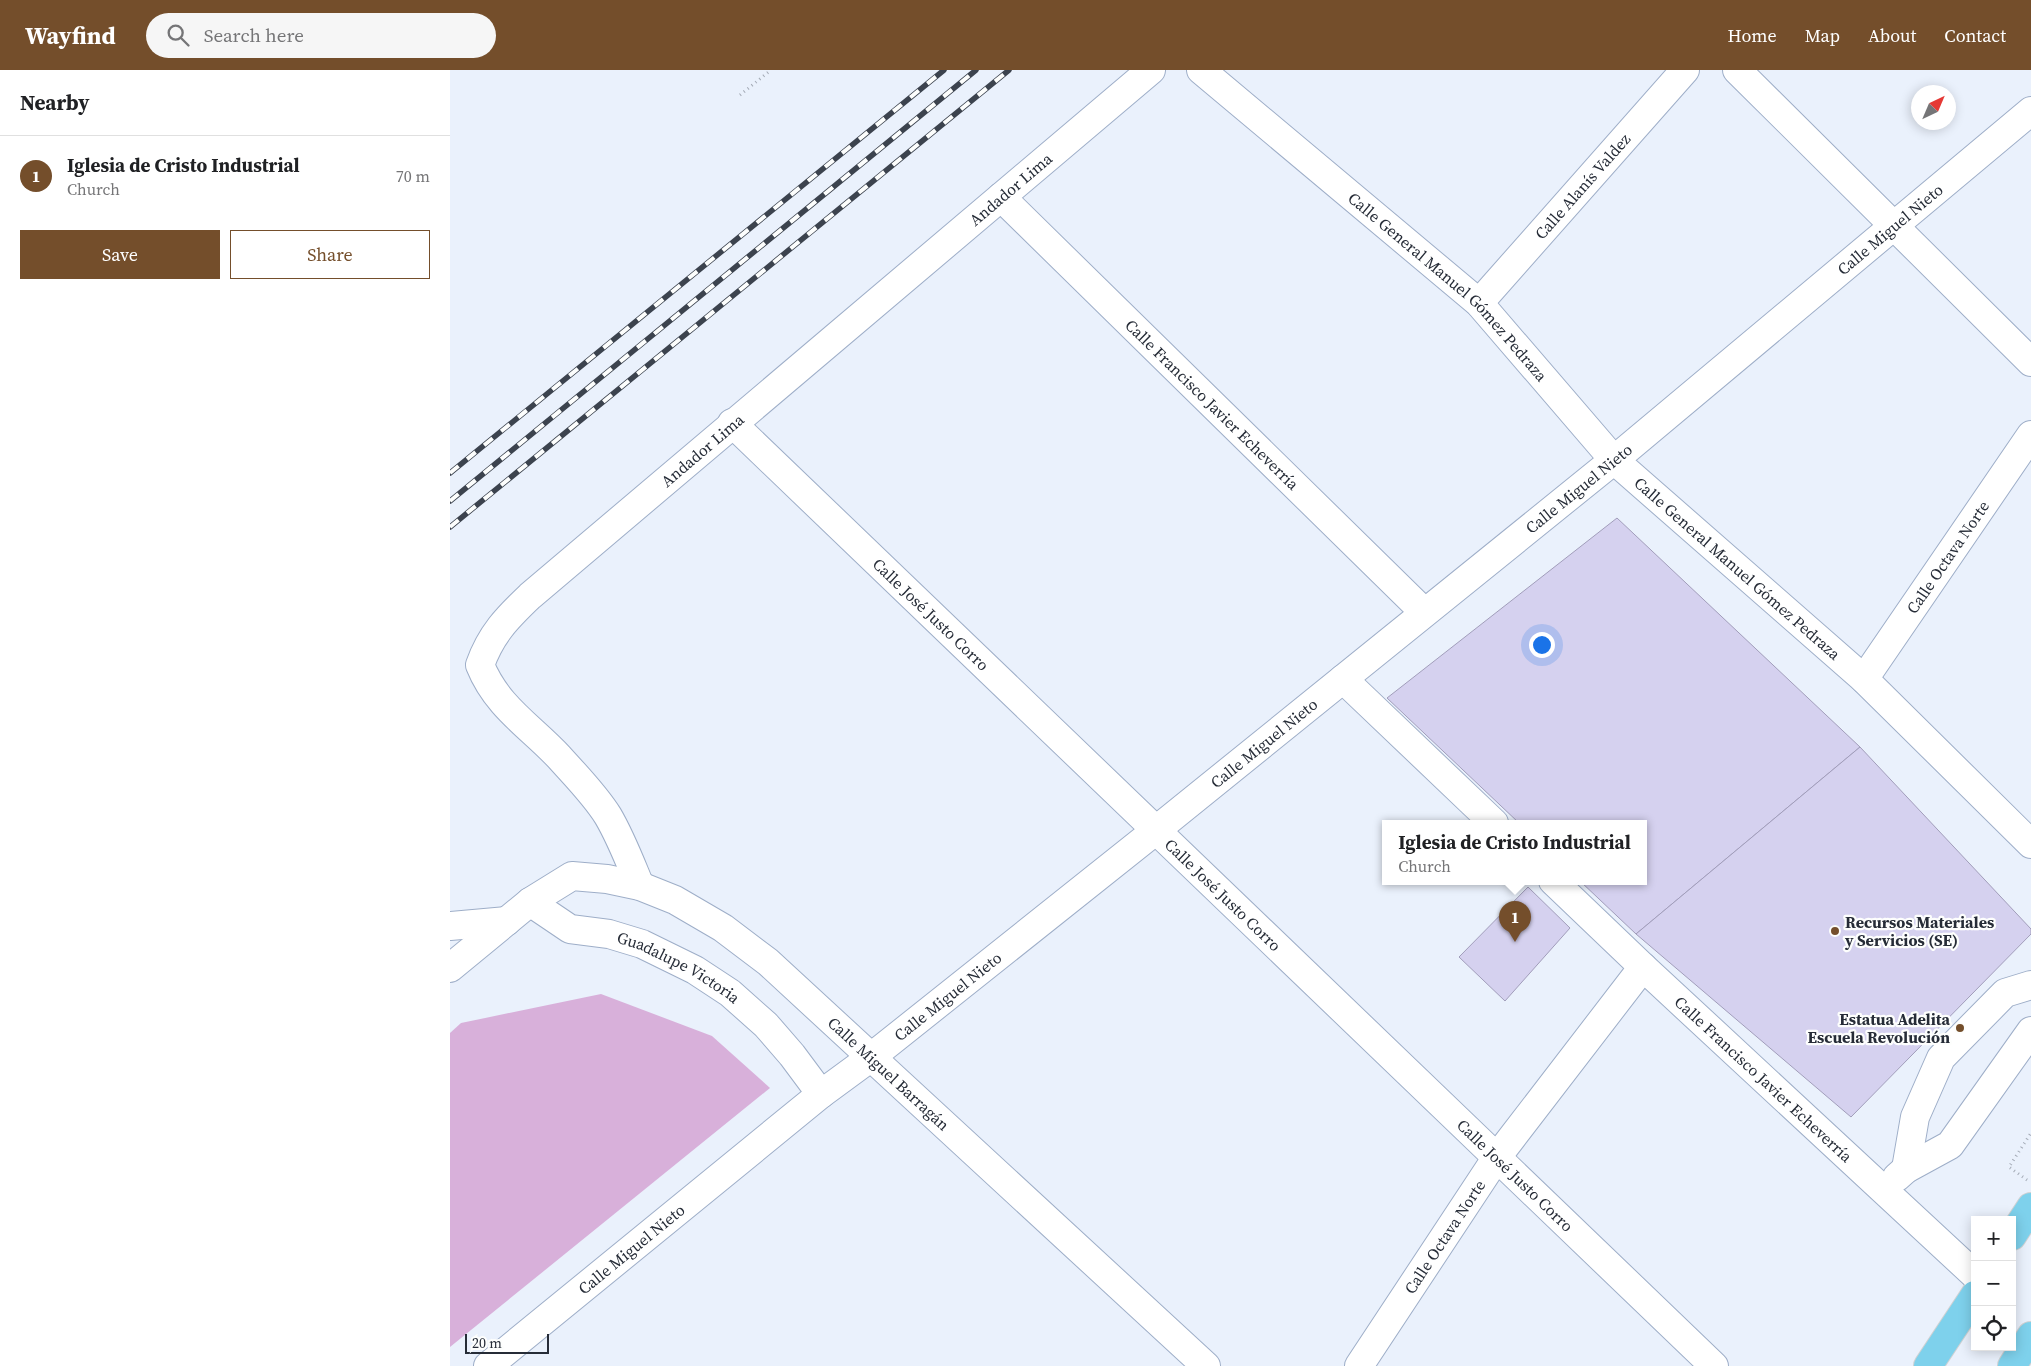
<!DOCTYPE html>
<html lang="en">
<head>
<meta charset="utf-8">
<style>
  body { margin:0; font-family:"Source Serif 4",serif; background:#f6f6f6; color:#202124 }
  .controls { position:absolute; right:15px; bottom:15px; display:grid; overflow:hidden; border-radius:0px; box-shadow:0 2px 12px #0003 }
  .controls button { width:45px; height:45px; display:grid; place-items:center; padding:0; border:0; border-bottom:1px solid #e0e0e0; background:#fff; color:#202124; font:25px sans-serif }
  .compass { position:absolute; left:1461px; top:15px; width:45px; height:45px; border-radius:50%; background:#fff; box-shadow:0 2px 12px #0003; rotate:44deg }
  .scale { position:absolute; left:15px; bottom:12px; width:84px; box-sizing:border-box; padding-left:5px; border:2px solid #262c37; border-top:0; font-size:14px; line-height:18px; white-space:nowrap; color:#262c37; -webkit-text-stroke:4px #fdfefd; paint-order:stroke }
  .you { position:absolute; left:1091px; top:574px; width:18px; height:18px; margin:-12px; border:4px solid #fff; border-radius:50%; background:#1a73e8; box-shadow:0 0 0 8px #1a73e833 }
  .badge { display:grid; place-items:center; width:32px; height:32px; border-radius:50%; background:#744e2b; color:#fff; font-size:16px; font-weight:700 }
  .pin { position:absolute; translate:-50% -41px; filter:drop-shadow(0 1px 2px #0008) }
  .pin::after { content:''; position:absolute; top:26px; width:18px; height:15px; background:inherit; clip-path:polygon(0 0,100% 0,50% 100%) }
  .popup { position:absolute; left:932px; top:750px; width:265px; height:65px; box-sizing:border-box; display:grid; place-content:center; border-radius:0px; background:#fff; filter:drop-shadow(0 1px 4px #0005); font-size:16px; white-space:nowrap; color:#757577 }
  .popup b { font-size:19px; color:#202124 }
  .popup::after { content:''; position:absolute; left:50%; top:100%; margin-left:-10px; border:10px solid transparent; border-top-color:#fff }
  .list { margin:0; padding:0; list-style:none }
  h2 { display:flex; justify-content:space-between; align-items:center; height:65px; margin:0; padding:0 20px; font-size:21px }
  h2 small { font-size:16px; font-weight:400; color:#757577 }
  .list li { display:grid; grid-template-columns:32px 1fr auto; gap:15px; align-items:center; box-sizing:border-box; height:80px; padding:0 20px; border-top:1px solid #e0e0e0 }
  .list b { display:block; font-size:19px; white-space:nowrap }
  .list p { margin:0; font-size:16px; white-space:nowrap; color:#757577 }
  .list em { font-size:16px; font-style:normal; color:#757577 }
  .actions { display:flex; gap:10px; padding:15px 20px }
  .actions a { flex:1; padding:11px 0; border:1px solid #744e2b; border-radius:0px; text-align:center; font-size:18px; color:#744e2b }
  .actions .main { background:#744e2b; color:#fff }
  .icon { flex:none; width:28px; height:28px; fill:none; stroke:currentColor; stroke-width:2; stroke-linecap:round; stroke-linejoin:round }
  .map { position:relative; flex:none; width:1581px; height:1296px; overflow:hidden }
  header { display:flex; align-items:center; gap:30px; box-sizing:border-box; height:70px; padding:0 25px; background:#744e2b; color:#fff }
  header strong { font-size:24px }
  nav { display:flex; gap:28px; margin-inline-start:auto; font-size:18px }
  .search { width:350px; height:45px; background:#f6f6f6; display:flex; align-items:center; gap:12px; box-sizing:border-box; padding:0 18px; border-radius:28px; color:#757577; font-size:19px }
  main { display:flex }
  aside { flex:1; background:#fff }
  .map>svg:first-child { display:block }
  .green { fill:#d8b0da }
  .building { fill:#d5d1ef; stroke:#a19dba }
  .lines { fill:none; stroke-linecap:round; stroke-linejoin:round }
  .minor-casing { stroke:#9eaec8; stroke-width:30 }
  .major-casing { stroke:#cfd1d3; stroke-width:30 }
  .path { stroke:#a4abb6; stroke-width:3; stroke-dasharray:1 4; stroke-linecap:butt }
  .minor { stroke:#fff; stroke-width:28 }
  .major { stroke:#7ed1ec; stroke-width:28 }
  .rail-casing { stroke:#3c434e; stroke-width:5.5 }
  .rail { stroke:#fdfefd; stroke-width:4; stroke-dasharray:11; stroke-linecap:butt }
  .poi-dot { fill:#744e2b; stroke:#fdfefd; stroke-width:2 }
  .labels { text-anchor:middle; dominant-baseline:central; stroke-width:4.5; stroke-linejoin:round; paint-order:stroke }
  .street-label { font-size:16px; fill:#262c37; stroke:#fdfefd }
  .poi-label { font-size:16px; font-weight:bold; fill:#262c37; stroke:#fdfefd; text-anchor:start }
</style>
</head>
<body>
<header>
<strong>Wayfind</strong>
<div class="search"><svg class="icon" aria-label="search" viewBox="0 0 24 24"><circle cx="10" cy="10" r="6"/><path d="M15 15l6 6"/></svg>Search here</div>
<nav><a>Home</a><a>Map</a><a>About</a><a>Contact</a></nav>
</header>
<main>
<aside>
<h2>Nearby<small></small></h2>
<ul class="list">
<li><span class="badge">1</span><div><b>Iglesia de Cristo Industrial</b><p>Church</p></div><em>70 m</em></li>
</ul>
<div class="actions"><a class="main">Save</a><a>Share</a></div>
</aside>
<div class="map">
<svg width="1581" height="1296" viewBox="0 0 1581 1296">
  <rect width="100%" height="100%" fill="#eaf1fc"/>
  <path class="green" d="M 151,924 L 262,966 L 320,1018 L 0,1277 L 0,963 L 11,953 Z"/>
  <g class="building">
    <path d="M 1167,448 L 1410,677 L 1186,864 L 1130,811 L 1194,811 L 1194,753 L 1069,753 L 937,628 Z"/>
    <path d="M 1410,677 L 1581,859 L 1581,864 L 1401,1047 L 1186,864 Z"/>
    <path d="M 1078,817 L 1120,858 L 1055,931 L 1009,887 Z"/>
  </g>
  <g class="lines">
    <defs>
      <g id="minor">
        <path id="s1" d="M 751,0 L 1029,233 L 1164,390 L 1414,609 L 1581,774"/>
        <path d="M 1287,0 L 1581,292"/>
        <path id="s2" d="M 551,127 L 974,542"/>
        <path id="s3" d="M 1029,233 L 1235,0"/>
        <path id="s4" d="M 282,353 L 1264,1296"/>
        <path d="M 893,609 L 1044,753"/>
        <path id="s5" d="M 1414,609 L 1581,365"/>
        <path id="s6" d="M 1103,811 L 1193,897 L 1525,1205"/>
        <path id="s7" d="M 190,816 C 180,792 171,768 158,746 C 145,725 126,706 109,687 C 80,656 47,637 30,595 C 41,564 57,548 80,526 L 701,0"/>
        <path id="s8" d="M 80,832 L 120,859 L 159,864 L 192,874 L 245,900 L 280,923 L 316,955 L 342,985 L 371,1024"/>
        <path d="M 0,856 L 57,851"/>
        <path id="s9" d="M 0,898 L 80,832 L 122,806 L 157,809 L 190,816 L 225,830 L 273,858 L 318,892 L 756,1296"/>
        <path d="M 1456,1099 L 1465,1047 L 1491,988 L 1555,923 L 1581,915"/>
        <path d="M 1447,1107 L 1456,1099 L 1500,1075 L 1581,961"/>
        <path id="s10" d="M 38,1296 L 371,1024 L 420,988 L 705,761 L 1164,390 L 1581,41"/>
        <path id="s11" d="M 909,1296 L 1047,1087 L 1193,897"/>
      </g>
      <g id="major">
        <path d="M 1562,1166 L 1581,1137"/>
        <path d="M 1478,1296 L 1525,1225"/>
        <path d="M 1562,1296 L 1581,1266"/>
      </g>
    </defs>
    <use href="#minor" class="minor-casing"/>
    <use href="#major" class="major-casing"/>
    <g class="path">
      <path d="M 290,25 L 321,0"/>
      <path d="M 1577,1110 L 1559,1097 L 1581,1063"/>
    </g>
    <use href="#minor" class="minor"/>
    <use href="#major" class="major"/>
    <defs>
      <g id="rail">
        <path d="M 0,403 L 494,0"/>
        <path d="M 0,431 L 526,0"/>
        <path d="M 0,457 L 559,0"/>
      </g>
    </defs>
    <use href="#rail" class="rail-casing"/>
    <use href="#rail" class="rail"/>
  </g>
  <g class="poi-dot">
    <circle cx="1385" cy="861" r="5"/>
    <circle cx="1510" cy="958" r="5"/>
  </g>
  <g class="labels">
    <g class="street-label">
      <text stroke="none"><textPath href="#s3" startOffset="156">Calle Alanís Valdez</textPath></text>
      <text stroke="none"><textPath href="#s7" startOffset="992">Andador Lima</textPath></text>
      <text stroke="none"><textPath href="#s10" startOffset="1805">Calle Miguel Nieto</textPath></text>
      <text stroke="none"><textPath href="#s1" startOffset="329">Calle General Manuel Gómez Pedraza</textPath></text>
      <text stroke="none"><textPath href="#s2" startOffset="296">Calle Francisco Javier Echeverría</textPath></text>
      <text stroke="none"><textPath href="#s7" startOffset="588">Andador Lima</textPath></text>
      <text stroke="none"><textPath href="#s10" startOffset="1400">Calle Miguel Nieto</textPath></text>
      <text stroke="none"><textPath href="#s5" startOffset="148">Calle Octava Norte</textPath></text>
      <text stroke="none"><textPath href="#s1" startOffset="734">Calle General Manuel Gómez Pedraza</textPath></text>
      <text stroke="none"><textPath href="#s4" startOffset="276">Calle José Justo Corro</textPath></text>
      <text stroke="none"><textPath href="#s10" startOffset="995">Calle Miguel Nieto</textPath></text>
      <text stroke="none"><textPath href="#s4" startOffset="681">Calle José Justo Corro</textPath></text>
      <text stroke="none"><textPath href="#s8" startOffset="165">Guadalupe Victoria</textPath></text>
      <text stroke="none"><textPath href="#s10" startOffset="590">Calle Miguel Nieto</textPath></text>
      <text stroke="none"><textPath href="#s9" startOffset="536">Calle Miguel Barragán</textPath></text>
      <text stroke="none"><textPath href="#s6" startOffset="289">Calle Francisco Javier Echeverría</textPath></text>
      <text stroke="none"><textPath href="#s4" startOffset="1086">Calle José Justo Corro</textPath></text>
      <text stroke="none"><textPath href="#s11" startOffset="155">Calle Octava Norte</textPath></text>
      <text stroke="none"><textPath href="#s10" startOffset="185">Calle Miguel Nieto</textPath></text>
    </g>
    <g class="poi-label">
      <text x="1395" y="852">Recursos Materiales<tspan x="1395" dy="18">y Servicios (SE)</tspan></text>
      <text x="1500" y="949" text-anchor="end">Estatua Adelita<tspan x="1500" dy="18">Escuela Revolución</tspan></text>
    </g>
  </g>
</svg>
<div class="controls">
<button>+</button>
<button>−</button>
<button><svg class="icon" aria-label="locate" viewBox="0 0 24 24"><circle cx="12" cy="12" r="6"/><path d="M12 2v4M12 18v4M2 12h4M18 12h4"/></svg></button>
</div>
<svg class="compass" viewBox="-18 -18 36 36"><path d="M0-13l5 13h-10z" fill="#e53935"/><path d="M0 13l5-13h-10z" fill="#757577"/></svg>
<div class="scale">20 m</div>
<div class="you"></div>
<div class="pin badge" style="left:1065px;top:872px">1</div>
<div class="popup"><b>Iglesia de Cristo Industrial</b>Church</div>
</div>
</main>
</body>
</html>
